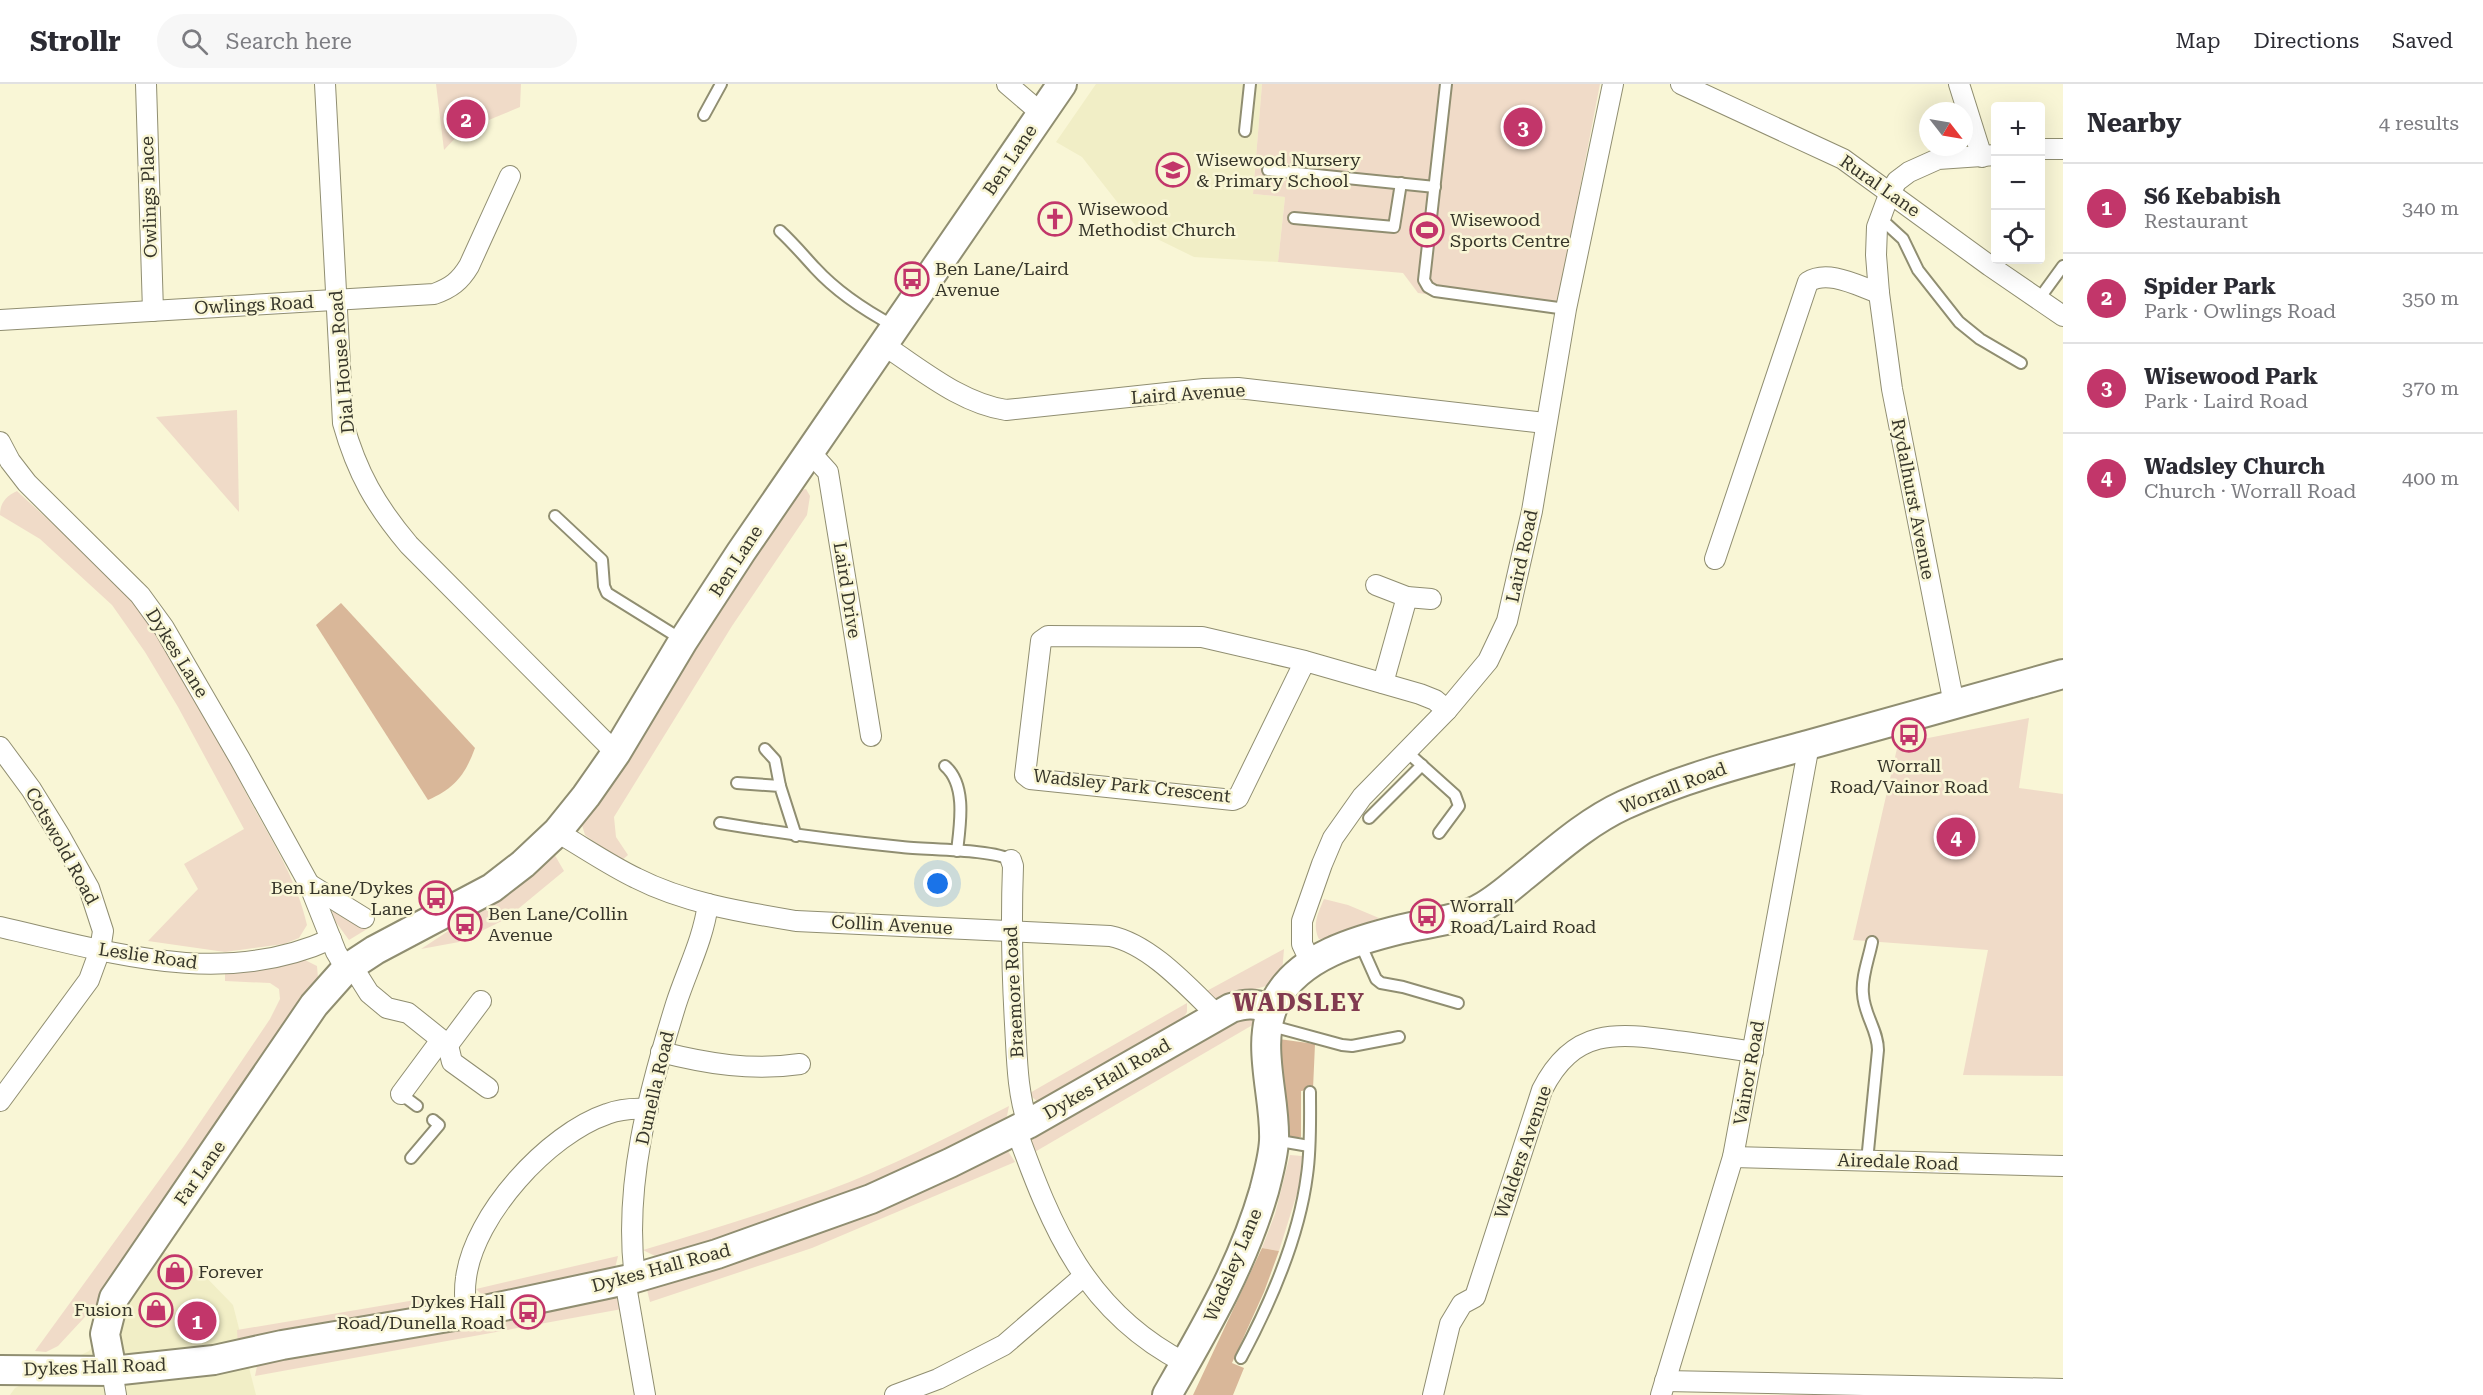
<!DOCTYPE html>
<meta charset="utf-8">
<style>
body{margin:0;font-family:"Roboto Serif",serif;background:#f7f7f7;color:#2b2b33}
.controls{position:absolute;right:18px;top:18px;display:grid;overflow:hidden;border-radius:6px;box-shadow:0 6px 24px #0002}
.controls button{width:54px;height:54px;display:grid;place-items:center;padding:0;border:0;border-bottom:2px solid #e1e1e2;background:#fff;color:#2b2b33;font:30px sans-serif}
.compass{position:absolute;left:1919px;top:18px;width:54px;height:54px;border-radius:50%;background:#fff;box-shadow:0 6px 24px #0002;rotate:121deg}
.you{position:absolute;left:938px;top:800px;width:21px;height:21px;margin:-15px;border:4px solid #fff;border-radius:50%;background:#1a73e8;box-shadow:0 0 0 9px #1a73e833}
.badge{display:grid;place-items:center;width:39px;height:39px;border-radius:50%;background:#c2366a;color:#fff;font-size:20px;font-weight:700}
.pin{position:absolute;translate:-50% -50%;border:3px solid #fff;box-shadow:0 2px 6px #0006}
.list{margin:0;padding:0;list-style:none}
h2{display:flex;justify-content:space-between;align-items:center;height:78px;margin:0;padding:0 24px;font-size:26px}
h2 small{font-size:20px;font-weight:400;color:#7c7c81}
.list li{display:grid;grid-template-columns:39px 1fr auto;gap:18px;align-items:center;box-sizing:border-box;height:90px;padding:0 24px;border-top:2px solid #e1e1e2}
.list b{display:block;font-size:22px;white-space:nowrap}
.list p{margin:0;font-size:20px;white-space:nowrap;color:#7c7c81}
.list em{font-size:20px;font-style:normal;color:#7c7c81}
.icon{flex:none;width:33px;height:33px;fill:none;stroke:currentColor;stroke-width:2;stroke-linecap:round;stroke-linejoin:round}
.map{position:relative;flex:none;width:2063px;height:1311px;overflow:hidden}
header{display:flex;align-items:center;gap:36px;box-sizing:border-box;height:84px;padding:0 30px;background:#fff;border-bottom:2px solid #e1e1e2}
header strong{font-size:28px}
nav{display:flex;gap:33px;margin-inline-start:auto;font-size:21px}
.search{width:420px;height:54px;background:#f7f7f7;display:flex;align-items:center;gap:15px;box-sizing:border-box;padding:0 21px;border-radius:33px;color:#7c7c81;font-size:22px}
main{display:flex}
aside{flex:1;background:#fff}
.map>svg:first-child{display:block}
</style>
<header>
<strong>Strollr</strong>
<div class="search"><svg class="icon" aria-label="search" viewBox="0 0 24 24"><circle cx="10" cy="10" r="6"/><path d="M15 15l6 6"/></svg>Search here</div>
<nav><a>Map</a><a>Directions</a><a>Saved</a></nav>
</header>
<main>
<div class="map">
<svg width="2063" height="1311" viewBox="0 0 2063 1311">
<rect width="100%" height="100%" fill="#f9f6d6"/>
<g fill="#f1eec6">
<polygon points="1096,0 1262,0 1253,110 1285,113 1278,178 1194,173 1139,146 1082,73 1056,58"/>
<polygon points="160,1166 199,1186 233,1221 256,1311 10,1311 15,1304 89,1267 124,1224"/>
</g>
<g fill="#f0dbc8">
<polygon points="436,0 521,0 520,23 462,47 444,66"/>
<polygon points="1262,0 1600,0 1556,228 1418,209 1403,189 1278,178 1285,113 1253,110"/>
<polygon points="237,326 239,428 156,333"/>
<polygon points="806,405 810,412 807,431 732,542 614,733 616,753 628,771 621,777 585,751 582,741 705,546 801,406"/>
<path d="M17,407C62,449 111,489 150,538C188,587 219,657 248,713C270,754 297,795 307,841L299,854L284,860L225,868L148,857L198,805L184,780L244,745L178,623L145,568L112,521L40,455L0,431C0,419 6,412 17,407Z"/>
<polygon points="2029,634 2019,704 2063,710 2063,992 1963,991 1988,866 1853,856 1898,660"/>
<polygon points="553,768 564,787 506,835 459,858 421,865 506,809"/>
<path d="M1324,815L1348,821L1379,834L1329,854L1319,855C1312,841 1318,829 1324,815Z"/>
<polygon points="338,826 367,845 349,856 335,837 332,828"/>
<polygon points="1284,865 1282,889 1269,901 1223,915 1211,915 1203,909"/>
<polygon points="305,876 317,882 318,894 284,940 191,1086 96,1221 58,1262 46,1268 35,1267 184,1062 270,935 280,915 279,905 270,899 225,897 225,886"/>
<path d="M1187,919C1187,920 1187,927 1187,928C1180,946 1070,1004 1047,1017H1037L1028,1010Z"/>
<polygon points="1247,931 1256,939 1033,1069 1032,1057 1036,1048"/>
<path d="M1009,1022L1007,1032L997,1045L861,1107L670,1171L655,1172L643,1166C704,1148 766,1129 826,1107C889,1084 950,1052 1009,1022Z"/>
<polygon points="1006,1064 1015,1078 812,1164 650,1218 647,1206 652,1200"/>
<polygon points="1290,1071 1302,1072 1299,1103 1279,1167 1262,1164 1275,1130"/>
<polygon points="618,1172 615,1184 608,1191 483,1212 476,1205"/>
<polygon points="614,1212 620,1218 622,1225 255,1292 257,1282 262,1274"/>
<polygon points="433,1213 447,1224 238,1261 237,1246"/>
</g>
<g fill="#d9b799">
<path d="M341,519L475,664C465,691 455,704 428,716L316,541Z"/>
<polygon points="1279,955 1315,960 1313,1005 1301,1007 1301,1053 1289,1053 1277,966"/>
<polygon points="1262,1164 1279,1167 1264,1208 1232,1279 1244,1284 1233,1311 1193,1311"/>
</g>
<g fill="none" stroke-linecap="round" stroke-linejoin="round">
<defs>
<g id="lane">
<polyline points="1446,0 1424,196 1428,203 1435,207 1566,225"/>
<polyline points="704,31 721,0"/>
<polyline points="1245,47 1250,0"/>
<polyline points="1268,86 1435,103"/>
<polyline points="1294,134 1394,143 1401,99"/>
<polyline points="1880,134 1903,155 1918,186 1959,238 1980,255 2021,279"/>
<path d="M780,147C793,159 803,171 815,184C837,208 866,227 894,242"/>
<polyline points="2039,215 2063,182"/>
<polyline points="555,432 602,476 604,502 607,509 681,555"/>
<polyline points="765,665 775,676 780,702"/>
<polyline points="1406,667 1455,711 1459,722 1439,749"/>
<path d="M945,682C967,701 960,741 957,767"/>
<polyline points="737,699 780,702 796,752"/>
<polyline points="1369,734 1422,681"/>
<path d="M720,739C780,749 841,757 902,763C926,766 993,765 1011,776"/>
<polyline points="1360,859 1376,895 1381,899 1403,903 1458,919"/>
<polyline points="1268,941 1342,961 1352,962 1399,953"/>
<polyline points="401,1010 417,1022"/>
<polyline points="1274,1056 1309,1062"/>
<polyline points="411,1074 439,1041 433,1036"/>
<path d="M1867,1077L1878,966C1878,946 1864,931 1863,910C1861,894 1869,874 1872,858"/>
<path d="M1241,1274C1271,1218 1299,1154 1307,1091C1311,1064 1310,1035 1310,1008"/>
</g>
<g id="street">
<polyline points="146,0 153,227"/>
<path d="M325,0L343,339C357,389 376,422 409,461L616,669"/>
<polyline points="1007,0 1041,29"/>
<polyline points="1681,0 1843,75 1990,182 2063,232"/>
<polyline points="1959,0 1982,73"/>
<polyline points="2040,65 2063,65"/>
<path d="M0,236L434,210C451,204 460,197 469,182L510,92"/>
<path d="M882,260C921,285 960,319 1006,326L1204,305L1238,304L1545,339"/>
<polyline points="0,358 10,377 27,399 140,511 164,544 240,675 309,800 336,868 346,885"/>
<polyline points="809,367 828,388 871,652"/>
<path d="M1715,475L1808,198C1828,185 1858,202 1879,209"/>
<polyline points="1376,501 1407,513 1431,515"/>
<polyline points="1305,577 1202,553 1048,552 1041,557 1025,691 1030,695 1233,716 1238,714 1305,577 1420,610 1435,616 1447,626"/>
<polyline points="1383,599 1407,513"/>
<polyline points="1954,620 1892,305 1879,209 1876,171 1877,143 1890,108 1897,97 1909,88 1938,75 1996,71"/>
<polyline points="0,663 31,705 60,752 89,804 103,847 100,866 89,896 0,1017"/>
<path d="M557,748C583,763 609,781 636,794C685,819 742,828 796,837L1110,852C1150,860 1188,903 1217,931"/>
<path d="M1011,776L1013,782C1011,835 1012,887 1015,940C1017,974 1017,1008 1028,1040"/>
<polyline points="309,800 364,834"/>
<path d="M0,843C110,868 222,905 331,855"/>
<polyline points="1311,879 1302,860 1302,837 1322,780 1333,754 1362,713 1447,626 1488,577 1507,537 1532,427 1566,225 1613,0"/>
<polyline points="352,882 369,909 387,924 408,929 448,961 452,978 488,1004"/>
<polyline points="448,961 481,917"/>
<path d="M661,968C708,980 752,987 800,980"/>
<polyline points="401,1010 441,956"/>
<path d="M1016,1045C1052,1145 1086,1228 1185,1279"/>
<polyline points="1733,1073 2063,1082"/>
<path d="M635,1194C623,1102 649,1007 676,920C687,886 703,856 708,820"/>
<polyline points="625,1196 645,1311"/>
<path d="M466,1230C465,1218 464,1206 466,1194C474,1131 548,1050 607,1030C620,1025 633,1024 648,1025"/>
<polyline points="112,1287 116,1311"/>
<polyline points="1665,1297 2063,1305"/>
<polyline points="895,1311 938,1295 1004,1261 1084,1192"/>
<path d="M1433,1311L1450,1240L1462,1220L1475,1213L1542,1006C1573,944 1616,948 1676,957C1701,960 1727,964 1753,968"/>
<polyline points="1661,1311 1733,1073 1809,661"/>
</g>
<g id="secondary">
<path d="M0,1286L112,1287L214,1276L282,1261L466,1230L635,1194L717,1170L871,1115L950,1079L1028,1040L1231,924C1247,919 1256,919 1271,926"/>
<polyline points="112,1287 105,1250 114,1214 314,921 346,885 375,866 492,804 523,780 557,748 586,712 616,669 683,557 741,468 1062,0"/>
<path d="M1167,1311C1205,1245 1243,1180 1264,1107C1268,1091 1273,1074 1274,1057C1276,1011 1254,959 1276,916C1299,872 1357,856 1402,845C1427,839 1453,837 1477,826C1494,818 1509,804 1524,792C1555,767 1587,738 1624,721C1683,694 1745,678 1808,661C1893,638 1978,614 2063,590"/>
</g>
</defs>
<use href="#lane" stroke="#908e71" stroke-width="14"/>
<use href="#street" stroke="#908e71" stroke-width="22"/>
<use href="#secondary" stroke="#908e71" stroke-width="32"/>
<use href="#lane" stroke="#fff" stroke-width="10"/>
<use href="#street" stroke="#fff" stroke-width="20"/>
<use href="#secondary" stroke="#fff" stroke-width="28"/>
</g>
<defs>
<symbol id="school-ring" viewBox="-11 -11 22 22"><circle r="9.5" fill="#f9f6d6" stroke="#c2366a" stroke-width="1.5"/><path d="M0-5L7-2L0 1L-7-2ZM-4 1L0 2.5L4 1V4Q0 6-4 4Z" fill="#c2366a"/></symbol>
<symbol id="church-ring" viewBox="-11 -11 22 22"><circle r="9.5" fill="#f9f6d6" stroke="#c2366a" stroke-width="1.5"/><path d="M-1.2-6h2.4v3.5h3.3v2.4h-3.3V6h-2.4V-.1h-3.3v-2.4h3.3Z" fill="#c2366a"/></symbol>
<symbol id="stadium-ring" viewBox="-11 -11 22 22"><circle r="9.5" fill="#f9f6d6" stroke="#c2366a" stroke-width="1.5"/><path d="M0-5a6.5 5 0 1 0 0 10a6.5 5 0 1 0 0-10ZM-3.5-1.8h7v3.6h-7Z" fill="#c2366a"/></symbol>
<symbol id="bus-ring" viewBox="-11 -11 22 22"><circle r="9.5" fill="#f9f6d6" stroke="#c2366a" stroke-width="1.5"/><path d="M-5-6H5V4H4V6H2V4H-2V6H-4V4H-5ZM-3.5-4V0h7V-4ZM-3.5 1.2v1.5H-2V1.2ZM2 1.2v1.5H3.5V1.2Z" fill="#c2366a"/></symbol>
<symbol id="shop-ring" viewBox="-11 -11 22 22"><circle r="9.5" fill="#f9f6d6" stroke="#c2366a" stroke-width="1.5"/><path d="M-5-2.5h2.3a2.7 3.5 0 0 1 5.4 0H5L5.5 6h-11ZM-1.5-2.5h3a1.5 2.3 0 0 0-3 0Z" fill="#c2366a"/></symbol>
</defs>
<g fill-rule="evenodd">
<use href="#school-ring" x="1154" y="67" width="38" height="38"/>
<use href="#church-ring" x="1036" y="116" width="38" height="38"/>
<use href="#stadium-ring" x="1408" y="127" width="38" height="38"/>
<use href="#bus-ring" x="893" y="176" width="38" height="38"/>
<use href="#bus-ring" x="1890" y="632" width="38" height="38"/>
<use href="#bus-ring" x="417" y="795" width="38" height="38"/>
<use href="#bus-ring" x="1408" y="813" width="38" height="38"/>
<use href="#bus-ring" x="446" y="821" width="38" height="38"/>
<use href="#shop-ring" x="156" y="1169" width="38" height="38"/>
<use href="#shop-ring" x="137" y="1207" width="38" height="38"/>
<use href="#bus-ring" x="509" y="1209" width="38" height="38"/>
</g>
<g text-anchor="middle" stroke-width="5" stroke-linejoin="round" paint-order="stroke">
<g font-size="18" fill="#37362a" stroke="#f9f6d6">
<text transform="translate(1010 76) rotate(-56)" y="6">Ben Lane</text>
<text transform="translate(1880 102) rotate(35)" y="6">Rural Lane</text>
<text transform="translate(149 113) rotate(-92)" y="6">Owlings Place</text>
<text transform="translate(254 221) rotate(-3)" y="6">Owlings Road</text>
<text transform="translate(342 278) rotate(-95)" y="6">Dial House Road</text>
<text transform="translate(1188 310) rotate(-4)" y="6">Laird Avenue</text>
<text transform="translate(1913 415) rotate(79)" y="6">Rydalhurst Avenue</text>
<text transform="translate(1522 472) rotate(-78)" y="6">Laird Road</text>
<text transform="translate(736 477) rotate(-57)" y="6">Ben Lane</text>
<text transform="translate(847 506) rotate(81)" y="6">Laird Drive</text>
<text transform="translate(177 569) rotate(58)" y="6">Dykes Lane</text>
<text transform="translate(1132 702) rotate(6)" y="6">Wadsley Park Crescent</text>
<text transform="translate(1673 704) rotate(-21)" y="6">Worrall Road</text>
<text transform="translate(62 762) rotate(61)" y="6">Cotswold Road</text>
<text transform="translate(892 841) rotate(3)" y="6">Collin Avenue</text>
<text transform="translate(148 872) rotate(8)" y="6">Leslie Road</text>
<text transform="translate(1014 908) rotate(-93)" y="6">Braemore Road</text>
<text transform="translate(1749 989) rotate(-80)" y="6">Vainor Road</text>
<text transform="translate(1107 995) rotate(-30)" y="6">Dykes Hall Road</text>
<text transform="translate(655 1004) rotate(-77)" y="6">Dunella Road</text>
<text transform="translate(1523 1068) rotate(-71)" y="6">Walders Avenue</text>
<text transform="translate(1898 1078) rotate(2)" y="6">Airedale Road</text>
<text transform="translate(200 1089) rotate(-55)" y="6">Far Lane</text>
<text transform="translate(1233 1181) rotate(-67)" y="6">Wadsley Lane</text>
<text transform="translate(661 1184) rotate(-15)" y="6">Dykes Hall Road</text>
<text transform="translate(95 1283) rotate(-2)" y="6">Dykes Hall Road</text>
</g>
<g font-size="18" fill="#37362a" stroke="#f9f6d6" text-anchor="start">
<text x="1196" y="82">Wisewood Nursery<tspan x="1196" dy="21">&amp; Primary School</tspan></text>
<text x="1078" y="131">Wisewood<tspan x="1078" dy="21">Methodist Church</tspan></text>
<text x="1450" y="142">Wisewood<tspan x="1450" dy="21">Sports Centre</tspan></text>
<text x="935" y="191">Ben Lane/Laird<tspan x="935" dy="21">Avenue</tspan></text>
<text x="1909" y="688" text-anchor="middle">Worrall<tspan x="1909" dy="21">Road/Vainor Road</tspan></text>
<text x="413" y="810" text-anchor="end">Ben Lane/Dykes<tspan x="413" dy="21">Lane</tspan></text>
<text x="1450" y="828">Worrall<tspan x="1450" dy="21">Road/Laird Road</tspan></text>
<text x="488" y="836">Ben Lane/Collin<tspan x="488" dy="21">Avenue</tspan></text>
<text x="198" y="1194">Forever</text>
<text x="505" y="1224" text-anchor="end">Dykes Hall<tspan x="505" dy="21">Road/Dunella Road</tspan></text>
<text x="133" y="1232" text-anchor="end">Fusion</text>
</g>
<g font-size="24" font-weight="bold" letter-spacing="1.5" fill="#813b50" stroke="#f9f6d6">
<text x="1299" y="927">WADSLEY</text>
</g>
</g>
</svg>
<div class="controls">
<button>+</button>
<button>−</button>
<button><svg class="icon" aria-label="locate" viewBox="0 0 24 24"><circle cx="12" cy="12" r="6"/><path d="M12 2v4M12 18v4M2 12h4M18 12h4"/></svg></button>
</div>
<svg class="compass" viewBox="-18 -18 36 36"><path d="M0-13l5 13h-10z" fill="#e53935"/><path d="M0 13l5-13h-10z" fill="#7c7c81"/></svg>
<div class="you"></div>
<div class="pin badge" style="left:197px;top:1237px">1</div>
<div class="pin badge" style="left:466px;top:35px">2</div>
<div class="pin badge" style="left:1523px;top:43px">3</div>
<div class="pin badge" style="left:1956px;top:753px">4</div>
</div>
<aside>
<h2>Nearby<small>4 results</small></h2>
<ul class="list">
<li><span class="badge">1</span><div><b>S6 Kebabish</b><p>Restaurant</p></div><em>340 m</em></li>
<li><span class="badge">2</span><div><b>Spider Park</b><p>Park · Owlings Road</p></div><em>350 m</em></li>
<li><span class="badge">3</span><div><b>Wisewood Park</b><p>Park · Laird Road</p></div><em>370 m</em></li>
<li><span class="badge">4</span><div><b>Wadsley Church</b><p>Church · Worrall Road</p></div><em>400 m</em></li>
</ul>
</aside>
</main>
